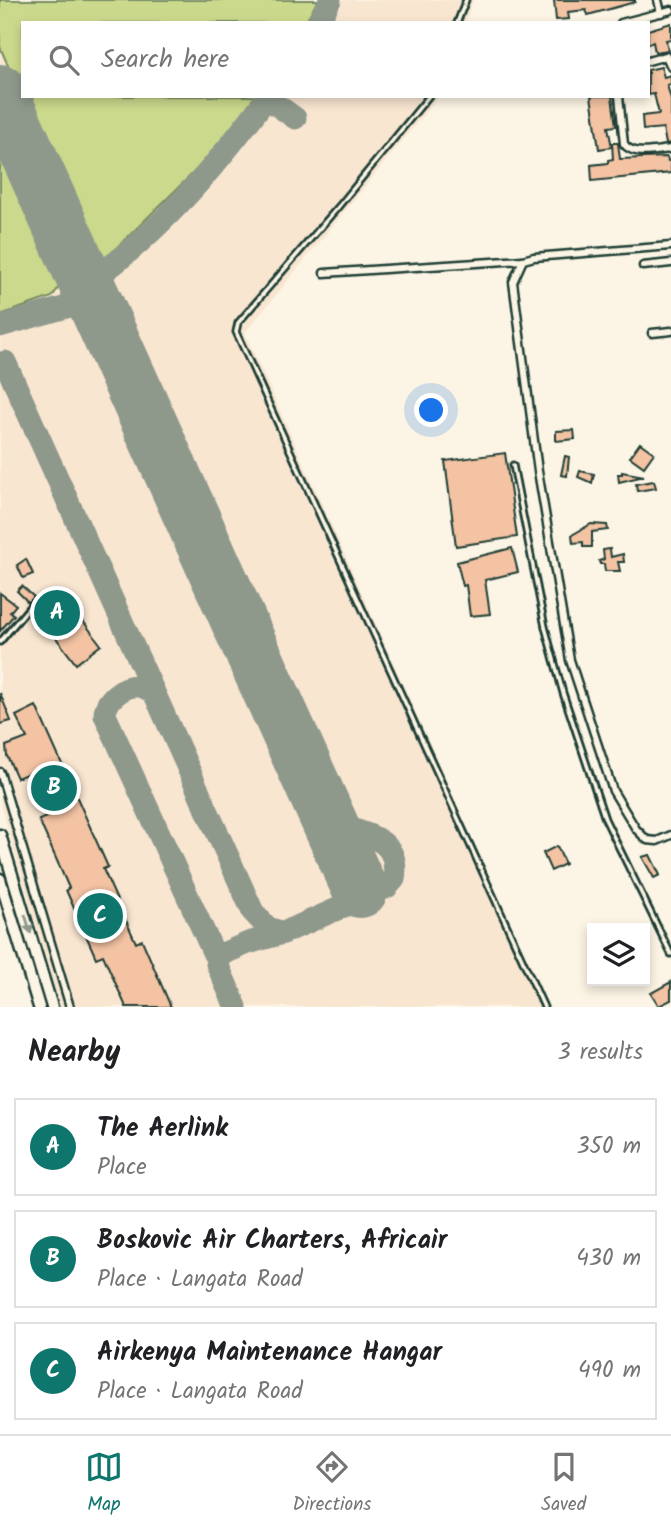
<!DOCTYPE html>
<meta charset="utf-8">
<style>
body{margin:0;font-family:Kalam,sans-serif;background:#f6f6f6;color:#202124}
.controls{position:absolute;right:21px;bottom:21px;display:grid;overflow:hidden;border-radius:0px;box-shadow:0 4px 10px #0003}
.controls button{width:63px;height:63px;display:grid;place-items:center;padding:0;border:0;border-bottom:2px solid #e0e0e0;background:#fff;color:#202124;font:35px sans-serif}
.you{position:absolute;left:432px;top:411px;width:24px;height:24px;margin:-18px;border:5px solid #fff;border-radius:50%;background:#1a73e8;box-shadow:0 0 0 10px #1a73e833}
.badge{display:grid;place-items:center;width:46px;height:46px;border-radius:50%;background:#0f766e;color:#fff;font-size:23px;font-weight:700}
.pin{position:absolute;translate:-50% -50%;border:4px solid #fff;box-shadow:0 2px 7px #0006}
.list{margin:0;padding:0;list-style:none}
h2{display:flex;justify-content:space-between;align-items:center;height:91px;margin:0;padding:0 28px;font-size:30px}
h2 small{font-size:23px;font-weight:400;color:#757577}
.list li{display:grid;grid-template-columns:46px 1fr auto;gap:21px;align-items:center;box-sizing:border-box;height:98px;margin:0 14px 14px;padding:0 14px;border:2px solid #e0e0e0;border-radius:0px}
.list b{display:block;font-size:26px;white-space:nowrap}
.list p{margin:0;font-size:23px;white-space:nowrap;color:#757577}
.list em{font-size:23px;font-style:normal;color:#757577}
.icon{flex:none;width:38px;height:38px;fill:none;stroke:currentColor;stroke-width:2;stroke-linecap:round;stroke-linejoin:round}
.map{position:relative;flex:none;width:671px;height:1007px;overflow:hidden}
.search{position:absolute;background:#fff;box-shadow:0 4px 10px #0003;left:21px;right:21px;top:21px;height:77px;display:flex;align-items:center;gap:18px;box-sizing:border-box;padding:0 24px;border-radius:0px;color:#757577;font-size:26px}
.sheet{height:427px;background:#fff}
nav{display:flex;justify-content:space-around;align-items:center;box-sizing:border-box;height:98px;border-top:2px solid #e0e0e0;background:#fff;font-size:19px;color:#757577}
nav a{display:grid;justify-items:center;gap:4px}
nav .on{color:#0f766e}
.map>svg:first-child{display:block}
</style>
<div class="map">
<svg width="671" height="1007" viewBox="0 0 671 1007">
<rect width="100%" height="100%" fill="#fcf5e5"/>
<filter id="ink" filterUnits="userSpaceOnUse"><feTurbulence type="fractalNoise" baseFrequency=".0143" numOctaves="2"/><feDisplacementMap in="SourceGraphic" scale="14" xChannelSelector="R" yChannelSelector="G"/><feConvolveMatrix kernelMatrix="1 2 1 2 8 2 1 2 1" color-interpolation-filters="sRGB"/></filter>
<g filter="url(#ink)">
<polygon fill="#f9e6d1" points="0,0 473,0 465,23 23,23 23,96 439,96 245,333 548,1007 60,1007 0,802"/>
<g fill="#cbd98c" stroke="#758b60" stroke-width="2">
<polygon points="0,0 318,0 305,23 23,23 23,96 258,96 231,136 96,268 0,47"/>
<polygon points="0,129 66,277 52,297 0,315"/>
</g>
<g fill="none" stroke-linecap="round" stroke-linejoin="round">
<g stroke="#8e998c" stroke-width="23">
<polyline points="318,23 330,0"/>
<polyline points="267,98 295,118"/>
<path d="M87,284C159,234 216,166 268,96"/>
<polyline points="0,326 84,302 95,310 112,339"/>
<polyline points="5,362 253,912 268,928 283,933"/>
<path d="M154,693C149,690 144,686 138,686C123,685 105,700 105,715L214,954L220,955L248,943L283,933L387,887L394,879C400,843 374,836 345,827"/>
<polyline points="220,955 217,958 217,964 236,1007"/>
</g>
<polyline stroke="#8e998c" stroke-width="56" points="0,92 360,890"/>
</g>
<g fill="#f3c3a3" stroke="#1f3d34" stroke-width="2">
<polygon points="554,0 635,0 635,2 588,15 586,10 568,12 569,19 556,20"/>
<polygon points="671,23 671,39 666,40 668,50 655,52 653,42 648,44 648,30"/>
<polygon points="661,67 664,77 671,75 671,84 667,85 671,99 671,143 666,144 663,128 643,130 642,116 659,114 654,94 648,95 648,70"/>
<polygon points="591,96 612,96 616,126 608,127 612,147 599,149"/>
<polygon points="612,143 618,143 620,159 667,157 668,161 671,160 671,173 592,181 591,165 608,163 608,160 613,159"/>
<polygon points="574,430 575,439 556,441 556,431"/>
<polygon points="640,443 654,453 644,467 630,457"/>
<polygon points="505,453 517,537 456,546 445,461"/>
<polygon points="565,456 569,457 567,476 561,475"/>
<polygon points="580,471 594,474 592,483 578,477"/>
<polygon points="622,472 644,476 619,482 618,474 622,474"/>
<polygon points="654,481 656,488 637,491 636,484"/>
<polygon points="591,524 607,525 608,530 592,532 592,547 583,547 583,542 573,543 572,535"/>
<polygon points="512,548 518,572 485,580 490,614 470,616 466,585 463,586 457,562"/>
<polygon points="610,549 611,557 623,554 624,562 618,562 620,571 605,571 604,564 600,564 599,561 604,559 603,550"/>
<polygon points="26,559 33,574 23,578 17,565"/>
<polygon points="22,586 34,597 30,601 28,602 17,591"/>
<polygon points="0,593 16,605 10,612 14,615 0,631"/>
<polygon points="62,593 101,645 76,664 44,622 47,620 39,612"/>
<polygon points="0,693 11,721 0,724"/>
<polygon points="36,706 108,867 103,869 136,943 142,940 171,1007 126,1007 103,955 96,958 66,890 69,888 39,820 49,816 34,781 29,773 17,778 7,756 6,746 27,738 16,716"/>
<polygon points="557,846 565,864 551,871 543,853"/>
<polygon points="650,855 660,875 654,878 642,857"/>
<polygon points="671,982 671,1000 659,1006 651,993"/>
</g>
<g fill="none" stroke-linecap="round" stroke-linejoin="round">
<defs>
<g id="service">
<polyline points="457,23 466,0"/>
<polyline points="429,96 339,206 238,323 236,332 544,1007"/>
<polyline points="513,465 545,627 563,693 605,819 671,954"/>
<polyline points="0,642 31,605"/>
</g>
<g id="minor">
<polyline points="658,0 661,13"/>
<polyline points="621,23 671,10"/>
<polyline points="648,61 666,56 671,67"/>
<path d="M619,96L624,144C634,157 656,150 671,149"/>
<polyline points="671,246 534,257 523,260 513,282 538,471 570,660 613,791 636,829 647,840 657,841 671,835"/>
<polyline points="643,266 671,263"/>
<polyline points="324,273 523,260"/>
<polyline points="652,333 671,331"/>
<polyline points="0,772 70,1007"/>
</g>
<g id="secondary">
<polyline points="0,835 52,1007"/>
<polyline points="0,879 39,1007"/>
</g>
</defs>
<use href="#service" stroke="#1f3d34" stroke-width="9"/>
<use href="#minor" stroke="#1f3d34" stroke-width="11"/>
<use href="#secondary" stroke="#1f3d34" stroke-width="15"/>
<use href="#service" stroke="#fcf5e5" stroke-width="3.5"/>
<use href="#minor" stroke="#fcf5e5" stroke-width="6"/>
<use href="#secondary" stroke="#fcf5e5" stroke-width="10"/>
</g>
<defs><path id="oneway-solid" d="M-6-.8H1V-3.2L6.5 0L1 3.2V.8H-6Z" transform="scale(1.75)"/></defs>
<use fill="#8e998c" href="#oneway-solid" transform="translate(28 924) rotate(72)"/>
</g>
</svg>
<div class="controls">
<button><svg class="icon" aria-label="layers" viewBox="0 0 24 24"><path d="M12 4l9 5-9 5-9-5zM3 14l9 5 9-5"/></svg></button>
</div>
<div class="you"></div>
<div class="pin badge" style="left:57px;top:613px">A</div>
<div class="pin badge" style="left:54px;top:788px">B</div>
<div class="pin badge" style="left:100px;top:916px">C</div>
<div class="search"><svg class="icon" aria-label="search" viewBox="0 0 24 24"><circle cx="10" cy="10" r="6"/><path d="M15 15l6 6"/></svg>Search here</div>
</div>
<section class="sheet">
<h2>Nearby<small>3 results</small></h2>
<ul class="list">
<li><span class="badge">A</span><div><b>The Aerlink</b><p>Place</p></div><em>350 m</em></li>
<li><span class="badge">B</span><div><b>Boskovic Air Charters, Africair</b><p>Place · Langata Road</p></div><em>430 m</em></li>
<li><span class="badge">C</span><div><b>Airkenya Maintenance Hangar</b><p>Place · Langata Road</p></div><em>490 m</em></li>
</ul>
</section>
<nav>
<a class="on"><svg class="icon" aria-label="map" viewBox="0 0 24 24"><path d="M3 6l6-2 6 2 6-2v14l-6 2-6-2-6 2zM9 4v14M15 6v14"/></svg>Map</a>
<a><svg class="icon" aria-label="directions" viewBox="0 0 24 24"><path d="M12 3l9 9-9 9-9-9zM9 14v-3h6M13 9l2 2-2 2"/></svg>Directions</a>
<a><svg class="icon" aria-label="saved" viewBox="0 0 24 24"><path d="M7 4h10v16l-5-4-5 4z"/></svg>Saved</a>
</nav>
